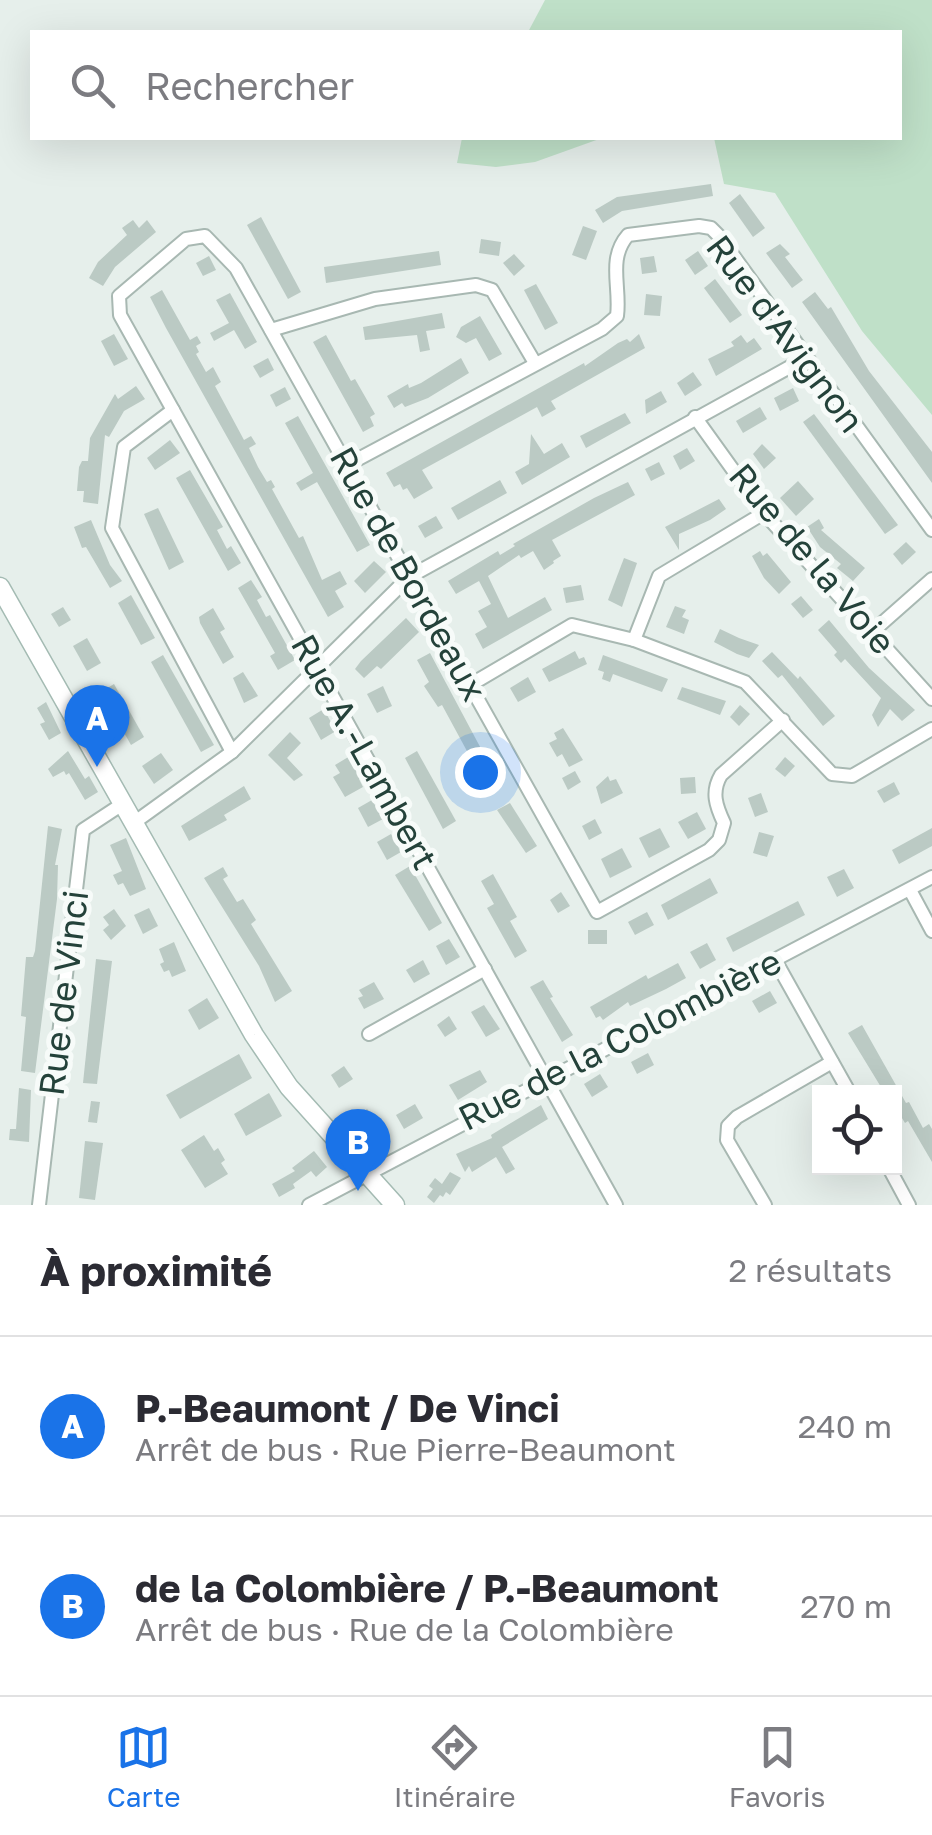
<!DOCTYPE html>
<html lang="fr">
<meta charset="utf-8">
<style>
body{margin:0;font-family:"Golos Text",sans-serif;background:#f2f2f3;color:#2b2b33}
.controls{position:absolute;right:30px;bottom:30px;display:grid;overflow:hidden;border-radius:0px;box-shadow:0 10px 40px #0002}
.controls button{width:90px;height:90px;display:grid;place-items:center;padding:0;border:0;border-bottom:2px solid #e1e1e2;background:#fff;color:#2b2b33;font:50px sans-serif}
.you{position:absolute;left:480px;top:772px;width:35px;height:35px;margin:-25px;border:8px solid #fff;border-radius:50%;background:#1a73e8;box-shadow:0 0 0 15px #1a73e833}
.badge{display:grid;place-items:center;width:65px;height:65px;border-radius:50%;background:#1a73e8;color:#fff;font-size:32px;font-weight:700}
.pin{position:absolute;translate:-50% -82px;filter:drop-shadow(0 2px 5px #0008)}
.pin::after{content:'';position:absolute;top:52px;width:35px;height:30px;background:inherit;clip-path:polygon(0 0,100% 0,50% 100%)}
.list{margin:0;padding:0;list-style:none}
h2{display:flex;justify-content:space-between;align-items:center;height:130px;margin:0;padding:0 40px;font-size:42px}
h2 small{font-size:32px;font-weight:400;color:#7c7c81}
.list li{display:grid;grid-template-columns:65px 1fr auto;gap:30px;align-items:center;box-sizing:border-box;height:180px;padding:0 40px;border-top:2px solid #e1e1e2}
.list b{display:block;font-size:38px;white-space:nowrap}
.list p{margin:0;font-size:32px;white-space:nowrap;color:#7c7c81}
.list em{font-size:32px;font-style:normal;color:#7c7c81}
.icon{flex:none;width:55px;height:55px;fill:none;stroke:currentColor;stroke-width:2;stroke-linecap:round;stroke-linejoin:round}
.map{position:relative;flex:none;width:932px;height:1205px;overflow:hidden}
.search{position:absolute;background:#fff;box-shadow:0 10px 40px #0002;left:30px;right:30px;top:30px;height:110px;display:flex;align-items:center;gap:25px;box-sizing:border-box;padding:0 35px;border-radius:0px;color:#7c7c81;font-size:38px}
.sheet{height:490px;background:#fff}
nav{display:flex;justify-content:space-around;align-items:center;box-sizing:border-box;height:140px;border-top:2px solid #e1e1e2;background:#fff;font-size:28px;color:#7c7c81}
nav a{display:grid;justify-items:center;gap:5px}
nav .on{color:#1a73e8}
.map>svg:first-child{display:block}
</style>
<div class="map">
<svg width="932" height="1205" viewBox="0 0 932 1205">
<rect width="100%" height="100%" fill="#e6efeb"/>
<g fill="#bfe0c8">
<polygon points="545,0 932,0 932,415 862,331 775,193 724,184 714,138 900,138 900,32 528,32"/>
<polygon points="462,138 602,138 535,162 496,167 457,163"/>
</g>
<g fill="#bbcac4">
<polygon points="711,184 713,196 622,211 603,223 595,210 617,197"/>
<polygon points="740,194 765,228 753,237 729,203"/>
<polygon points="261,217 301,292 288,299 247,225"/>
<polygon points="133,220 139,228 147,220 156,232 115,267 103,286 89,278 98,262 127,235 122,228"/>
<polygon points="583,226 597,231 586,260 572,255"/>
<polygon points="481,239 501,242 499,256 479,253"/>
<polygon points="780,244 790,254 785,257 803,280 792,288 766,253"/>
<polygon points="439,251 441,265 326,283 324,267"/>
<polygon points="698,251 708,266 695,275 685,260"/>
<polygon points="514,254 525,266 514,276 503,263"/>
<polygon points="209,256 216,270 203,276 196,263"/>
<polygon points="654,256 657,272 642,274 640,258"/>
<polygon points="715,279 742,315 730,323 704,288"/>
<polygon points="536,284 558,323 545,330 524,290"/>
<polygon points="162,290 190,340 197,336 201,343 196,346 199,352 196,354 206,372 213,367 221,382 215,386 244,440 251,436 256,444 249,448 258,467 267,482 271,480 275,487 272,489 299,538 303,536 322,580 340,571 347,584 335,591 344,607 328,617 166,328 150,297"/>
<polygon points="815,292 828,309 831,307 869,371 932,452 932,483 802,302"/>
<polygon points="230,293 257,342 245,349 234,330 214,341 210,333 229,323 216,300"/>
<polygon points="646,294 662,296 660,316 644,315"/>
<polygon points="442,313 445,328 426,331 430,350 420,352 417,335 365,340 363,327"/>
<polygon points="480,316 502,354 489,361 476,338 466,343 456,337 461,327"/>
<polygon points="114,334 128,359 114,366 101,341"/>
<polygon points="639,334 645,348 551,401 556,409 542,417 537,407 422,470 433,488 414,499 407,488 403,490 400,484 394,487 386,473 584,363 585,366 618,343 627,339 630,342"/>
<polygon points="326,335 351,381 355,379 375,414 370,417 374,426 363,432 313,342"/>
<polygon points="741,335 747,343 754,338 762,349 716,376 708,359 734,346 731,342"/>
<polygon points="268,358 274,370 260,378 253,366"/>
<polygon points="461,358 469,373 428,398 405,407 402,403 394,408 387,396 408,384 409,388 421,383"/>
<polygon points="693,372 702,385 685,396 677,383"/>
<polygon points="136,386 145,399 124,411 109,437 105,435 98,504 83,502 84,491 77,491 79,467 82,461 88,461 90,438 115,394 118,399"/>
<polygon points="285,387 291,399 276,407 270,395"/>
<polygon points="793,388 799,401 780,411 774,398"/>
<polygon points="661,391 667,402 646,414 645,400"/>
<polygon points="760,407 767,419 743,433 736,421"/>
<polygon points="625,413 631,423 586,448 580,436"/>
<polygon points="814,414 898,525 885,534 803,422"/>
<polygon points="298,416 370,545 357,552 317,482 301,491 296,483 313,473 285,423"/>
<polygon points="531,434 544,454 562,443 570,457 522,485 515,472 529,464"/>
<polygon points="170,440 180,453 155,470 147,458"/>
<polygon points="762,444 776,458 764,469 753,454"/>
<polygon points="687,448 695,461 680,470 673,456"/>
<polygon points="659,462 665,474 651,481 645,469"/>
<polygon points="190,470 223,527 217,530 227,549 231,546 241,563 228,571 176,478"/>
<polygon points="500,480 507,493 458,520 451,508"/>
<polygon points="798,481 814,499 796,516 780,498"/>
<polygon points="628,482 635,495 552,540 561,556 553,561 554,563 544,570 533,551 521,558 519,555 488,576 508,618 545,597 552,610 483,649 475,634 487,627 478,611 491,604 479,581 456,594 448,581 498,551 500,555 515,546 513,544 594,498"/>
<polygon points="719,499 726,509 710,520 679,534 679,550 665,527"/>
<polygon points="158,508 184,562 169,570 144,514"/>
<polygon points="436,516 443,528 425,538 418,526"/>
<polygon points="819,519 824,528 821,530 865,568 853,581 837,568 841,564 820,547 807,527"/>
<polygon points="91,520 110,565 122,581 110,588 86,547 82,548 74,527"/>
<polygon points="906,542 916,552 902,565 893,554"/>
<polygon points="760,551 763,556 767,553 791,582 779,594 764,578 752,556"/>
<polygon points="624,558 637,563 622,607 608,600"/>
<polygon points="374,561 386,572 365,593 354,581"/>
<polygon points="251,580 262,597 257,600 266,617 270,615 295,660 278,670 270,656 275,653 238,588"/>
<polygon points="581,585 584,600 566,603 563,588"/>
<polygon points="131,595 155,638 141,645 118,603"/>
<polygon points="801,596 813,610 803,618 791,604"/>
<polygon points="675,606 686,610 682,617 689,620 684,634 666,627"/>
<polygon points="63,607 71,620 59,627 51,614"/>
<polygon points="213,608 225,629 220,632 234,657 223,664 200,623 199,617"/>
<polygon points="406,618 419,632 381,669 377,666 364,678 355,669 361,661"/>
<polygon points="829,620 869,668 915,710 902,721 890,709 878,727 872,715 881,698 845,659 841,663 834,655 837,652 818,630"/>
<polygon points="720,629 739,638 759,645 749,658 737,654 714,642"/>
<polygon points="87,638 101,663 87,671 73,646"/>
<polygon points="575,651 579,659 584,657 587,664 549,682 542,669"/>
<polygon points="772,652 798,679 800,676 835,716 823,726 782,675 778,678 762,661"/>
<polygon points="430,653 486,758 474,764 442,705 438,707 424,686 429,682 417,660"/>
<polygon points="163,655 214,745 201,752 151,662"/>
<polygon points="603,655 668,679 662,692 613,674 610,682 602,679 604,672 598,670"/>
<polygon points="243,672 258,696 244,703 233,678"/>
<polygon points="528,677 536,692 518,702 510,688"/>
<polygon points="114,684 144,737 131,745 101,692"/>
<polygon points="383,686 392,706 377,713 367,694"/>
<polygon points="682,687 726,701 720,715 677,699"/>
<polygon points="46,702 61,733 49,740 40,724 45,722 37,708"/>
<polygon points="740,705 750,714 739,726 730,717"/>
<polygon points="327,707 330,713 327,715 336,731 321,740 309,718"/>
<polygon points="563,728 583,760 569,767 562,754 557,757 549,743 557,739 554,733"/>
<polygon points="290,732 301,743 287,758 303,775 294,781 268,755"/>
<polygon points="68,751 85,779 89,776 98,792 85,800 69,773 66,775 64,771 53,777 48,769"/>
<polygon points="417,751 456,821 443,829 405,758"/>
<polygon points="161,753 173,770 154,784 142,766"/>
<polygon points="350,756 362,777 359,779 363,787 345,797 333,777 340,773 335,765"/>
<polygon points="785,757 795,766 785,777 775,769"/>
<polygon points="575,771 581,782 568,790 562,778"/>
<polygon points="608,776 610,781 616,779 623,793 601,804 596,787"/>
<polygon points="695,777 696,793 681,794 680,778"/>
<polygon points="894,782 900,794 884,803 877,791"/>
<polygon points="244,786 251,799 224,815 227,820 189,841 181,826"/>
<polygon points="761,793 768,812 755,817 748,798"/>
<polygon points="372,800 383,819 368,827 358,808"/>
<polygon points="510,803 537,846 526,853 497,810"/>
<polygon points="697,812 706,829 688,839 678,822"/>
<polygon points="595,819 602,833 589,840 582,826"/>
<polygon points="48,826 62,829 55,865 58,865 57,899 35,1073 21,1071 26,1017 21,1016 26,957 33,957 35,951"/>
<polygon points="660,828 670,847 649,858 639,838"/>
<polygon points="932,828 932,846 899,864 892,850"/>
<polygon points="759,832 774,836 767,857 753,853"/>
<polygon points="391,834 401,852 387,860 377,842"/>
<polygon points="126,838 146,889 130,896 123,883 118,885 113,875 122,871 110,845"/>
<polygon points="622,848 632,867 610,878 601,859"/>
<polygon points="410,866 442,923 429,931 395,875"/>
<polygon points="223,867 228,876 223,879 237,902 243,899 256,920 251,924 292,991 275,1002 259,966 204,878"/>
<polygon points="844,869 854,888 837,897 827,877"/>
<polygon points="493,874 517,917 510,921 527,951 515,958 487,908 494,904 481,881"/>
<polygon points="710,878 718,893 668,920 661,905"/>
<polygon points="561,892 570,906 558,913 550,900"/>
<polygon points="798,901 805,915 733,952 726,938"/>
<polygon points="149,908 158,926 143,934 134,915"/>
<polygon points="114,909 126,926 111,940 103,930 109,925 103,917"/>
<polygon points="647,912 654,925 635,935 628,922"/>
<rect x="588" y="930" width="19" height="14"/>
<polygon points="449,939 460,957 446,965 436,946"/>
<polygon points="174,942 186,971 172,977 169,970 164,972 160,964 164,962 159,949"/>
<polygon points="707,943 716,960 700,969 690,952"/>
<polygon points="96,959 112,961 97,1084 83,1083"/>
<polygon points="423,960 430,974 414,983 406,970"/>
<polygon points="678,963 686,978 666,989 630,1006 628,1002 603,1020 600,1016 596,1018 590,1007 646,975 648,979"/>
<polygon points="543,980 553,997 550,998 573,1035 562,1042 530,987"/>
<polygon points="374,982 384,999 364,1009 358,998 363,996 359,990"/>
<polygon points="770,991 777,1003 759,1013 752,1001"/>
<polygon points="207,998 219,1018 199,1030 188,1010"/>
<polygon points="484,1005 500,1029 486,1037 471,1012"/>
<polygon points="449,1016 457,1029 445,1037 437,1025"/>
<polygon points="862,1025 906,1103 909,1102 923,1128 929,1124 932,1129 932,1162 908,1121 905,1123 894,1105 894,1092 884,1092 848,1033"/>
<polygon points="648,1053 654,1065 637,1074 631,1062"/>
<polygon points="239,1054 252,1078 180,1119 166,1095"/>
<polygon points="344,1066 353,1079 339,1088 331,1075"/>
<polygon points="480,1070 487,1082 458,1100 449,1085"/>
<polygon points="600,1074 608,1087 592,1097 584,1084"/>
<polygon points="19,1088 31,1090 29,1142 9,1140 10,1129 16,1129"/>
<polygon points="269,1093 282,1116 246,1136 234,1114"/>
<polygon points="91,1101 100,1102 97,1123 88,1122"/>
<polygon points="415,1104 423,1118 404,1129 396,1115"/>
<polygon points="541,1105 548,1119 502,1147 515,1169 506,1174 496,1157 472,1172 469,1166 465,1172 456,1154 492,1138 491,1135"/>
<polygon points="367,1109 375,1118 359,1131 351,1122"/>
<polygon points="204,1135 214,1151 218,1148 225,1160 221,1163 228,1174 205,1188 181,1150"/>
<polygon points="85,1141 103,1143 95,1200 79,1198"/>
<polygon points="314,1151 327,1167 316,1177 311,1171 293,1184 295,1188 279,1197 272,1184 295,1171 292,1168"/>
<polygon points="450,1172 461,1178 450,1195 446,1192 443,1197 440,1195 434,1203 427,1197 433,1189 429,1186 435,1178 442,1184"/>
</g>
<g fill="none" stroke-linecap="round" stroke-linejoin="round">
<defs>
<g id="street">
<polyline points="271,330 375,299 476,285 492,290 535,363"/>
<polyline points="173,410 124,447 112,528 232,752"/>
<polyline points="695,417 764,513 932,699"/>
<path d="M347,465L602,329L617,316C621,287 607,259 628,235L699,226L711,228L719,236L932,530"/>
<polyline points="872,632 932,579"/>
<polyline points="634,640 659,576 764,513"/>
<polyline points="470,685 572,625 634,640 745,682 832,774 852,776 932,729"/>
<polyline points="135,822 232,752 409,577 806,358"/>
<polyline points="910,890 932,931"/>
<polyline points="775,960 849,1092"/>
<polyline points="369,1034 485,969"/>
<polyline points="889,1168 909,1205"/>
<polyline points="39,1205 83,830 124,803"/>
<polyline points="309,1205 932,877"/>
<path d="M616,1205L120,315L119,296L186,239L205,236L236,268L597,912L709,850L719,840L724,823C716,806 711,792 721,775L783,720"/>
<polyline points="765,1205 727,1140 728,1126 737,1117 832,1062"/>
</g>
<polyline id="secondary" points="0,587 254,1035 289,1087 395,1205"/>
</defs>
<use href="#street" stroke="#a8b8b2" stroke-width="16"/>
<use href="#secondary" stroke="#a4bbb3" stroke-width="21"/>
<use href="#street" stroke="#fff" stroke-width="12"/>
<use href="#secondary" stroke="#fff" stroke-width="18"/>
</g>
<g text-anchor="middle" stroke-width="10" stroke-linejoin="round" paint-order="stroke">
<g font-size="35" fill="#24423a" stroke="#f7fbf9">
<text transform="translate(785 334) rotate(53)" y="12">Rue d'Avignon</text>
<text transform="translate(812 559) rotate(50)" y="12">Rue de la Voie</text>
<text transform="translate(408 574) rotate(61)" y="12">Rue de Bordeaux</text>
<text transform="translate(364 752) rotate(61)" y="12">Rue A.-Lambert</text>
<text transform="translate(64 993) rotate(-83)" y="12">Rue de Vinci</text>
<text transform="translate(620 1040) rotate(-27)" y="12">Rue de la Colombière</text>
</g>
</g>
</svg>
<div class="controls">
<button><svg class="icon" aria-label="locate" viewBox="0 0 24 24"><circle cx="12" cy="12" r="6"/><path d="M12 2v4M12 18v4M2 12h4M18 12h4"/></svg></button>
</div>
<div class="you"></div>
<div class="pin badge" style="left:97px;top:767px">A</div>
<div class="pin badge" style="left:358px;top:1191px">B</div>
<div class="search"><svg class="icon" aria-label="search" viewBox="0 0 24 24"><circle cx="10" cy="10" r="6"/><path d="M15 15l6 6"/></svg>Rechercher</div>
</div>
<section class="sheet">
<h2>À proximité<small>2 résultats</small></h2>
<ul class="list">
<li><span class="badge">A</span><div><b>P.-Beaumont / De Vinci</b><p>Arrêt de bus · Rue Pierre-Beaumont</p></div><em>240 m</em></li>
<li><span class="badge">B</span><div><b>de la Colombière / P.-Beaumont</b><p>Arrêt de bus · Rue de la Colombière</p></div><em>270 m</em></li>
</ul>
</section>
<nav>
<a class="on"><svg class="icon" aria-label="map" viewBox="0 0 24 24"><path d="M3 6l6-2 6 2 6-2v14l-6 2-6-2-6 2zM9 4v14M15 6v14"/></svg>Carte</a>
<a><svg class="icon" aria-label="directions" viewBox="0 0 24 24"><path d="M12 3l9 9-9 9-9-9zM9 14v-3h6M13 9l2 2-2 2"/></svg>Itinéraire</a>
<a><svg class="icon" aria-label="saved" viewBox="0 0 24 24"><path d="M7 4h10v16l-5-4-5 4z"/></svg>Favoris</a>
</nav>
